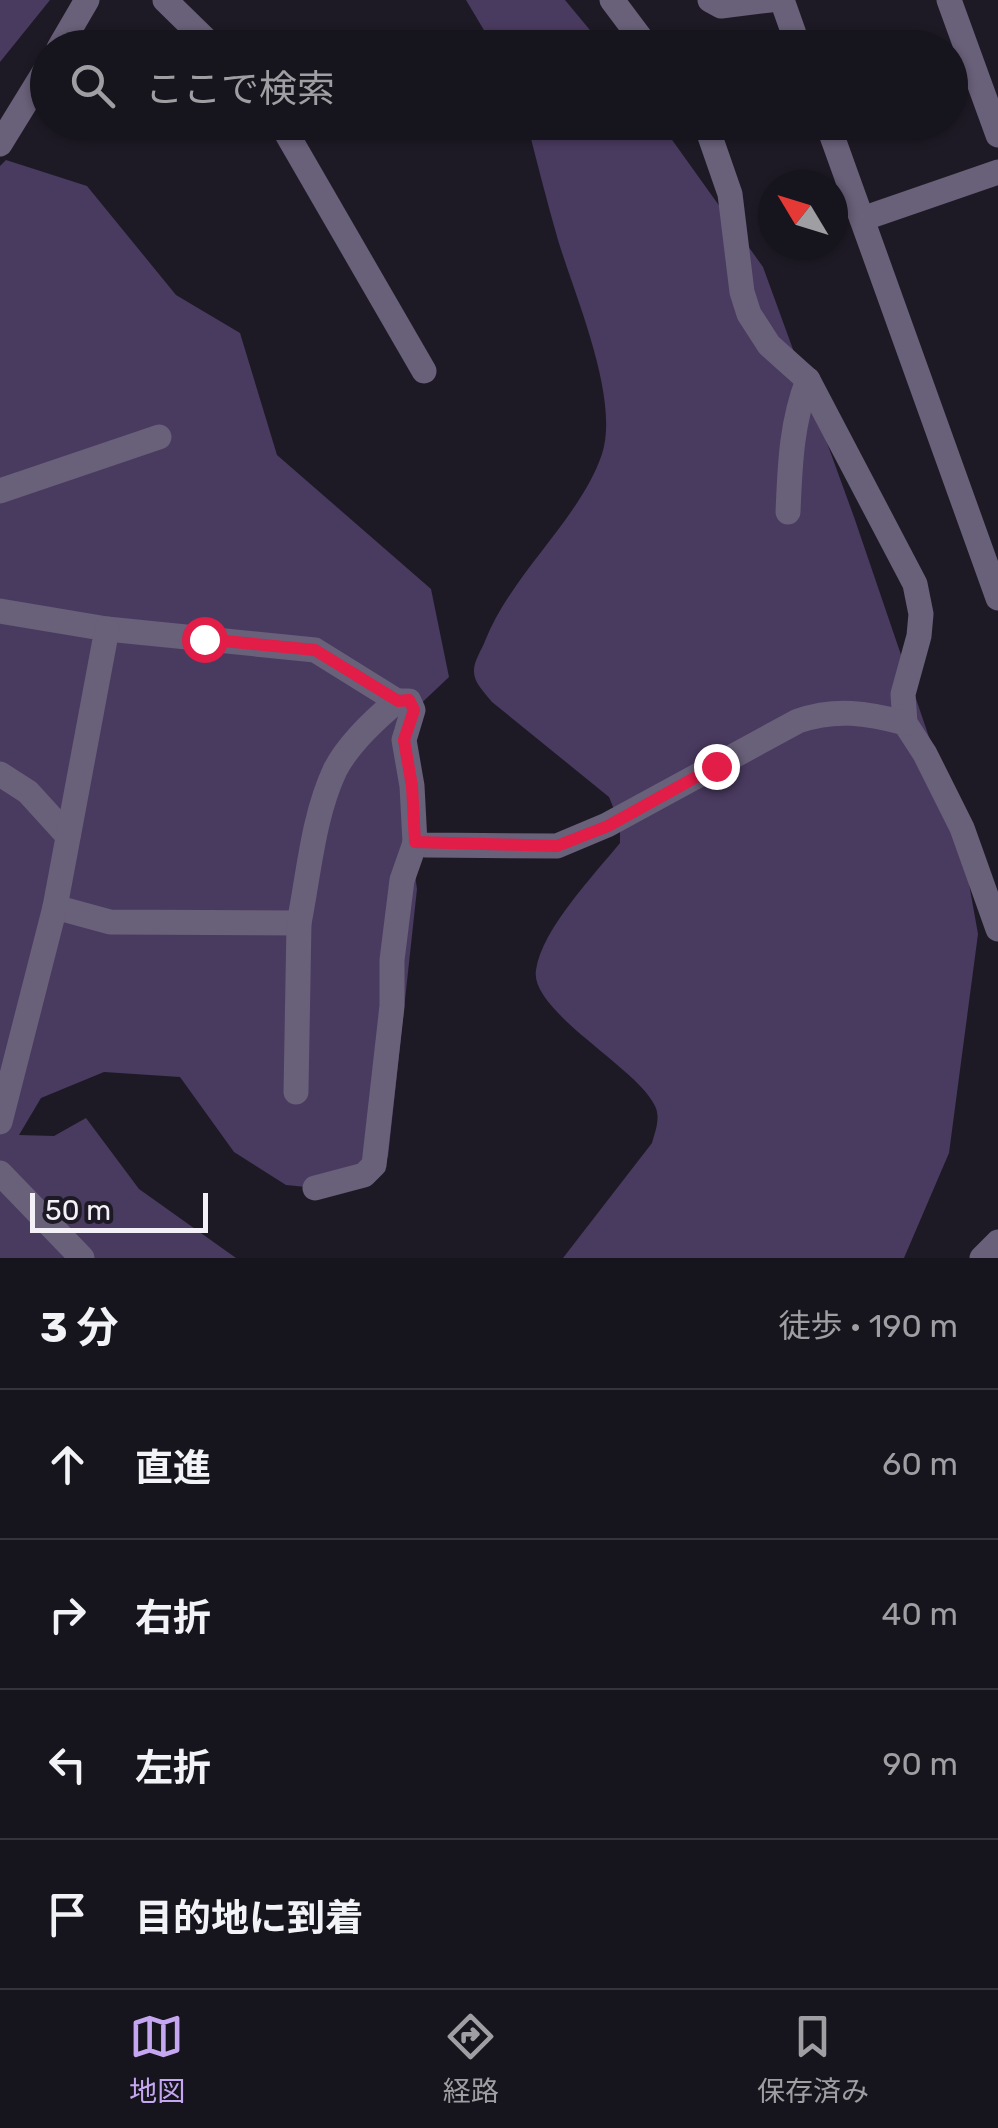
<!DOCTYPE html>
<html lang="ja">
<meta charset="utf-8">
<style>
body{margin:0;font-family:Rubik,"Noto Sans JP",sans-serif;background:#232129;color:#f1f3f6}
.compass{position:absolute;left:758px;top:170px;width:90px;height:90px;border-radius:50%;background:#16141c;box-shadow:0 2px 8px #0004;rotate:308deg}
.scale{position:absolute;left:30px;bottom:25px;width:178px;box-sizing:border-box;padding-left:10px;border:5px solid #f3f0f8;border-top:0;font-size:28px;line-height:35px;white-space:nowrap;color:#f3f0f8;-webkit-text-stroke:8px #1e1a25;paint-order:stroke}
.stop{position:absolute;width:30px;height:30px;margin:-22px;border:8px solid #e11d48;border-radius:50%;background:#fff}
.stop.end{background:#e11d48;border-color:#fff;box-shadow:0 2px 10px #0008}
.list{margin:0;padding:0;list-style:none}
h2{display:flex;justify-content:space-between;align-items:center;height:130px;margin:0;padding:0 40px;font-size:42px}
h2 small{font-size:32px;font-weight:400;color:#9e9ea3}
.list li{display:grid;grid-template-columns:65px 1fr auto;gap:30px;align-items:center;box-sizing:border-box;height:150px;padding:0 40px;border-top:2px solid #35333b}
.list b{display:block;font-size:38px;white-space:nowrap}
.list em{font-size:32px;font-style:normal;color:#9e9ea3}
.icon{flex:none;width:55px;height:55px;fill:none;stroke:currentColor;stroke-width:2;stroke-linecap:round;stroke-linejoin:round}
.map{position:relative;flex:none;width:998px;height:1258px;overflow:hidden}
.search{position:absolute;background:#16141c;box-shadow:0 2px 8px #0004;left:30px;right:30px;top:30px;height:110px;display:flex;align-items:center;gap:25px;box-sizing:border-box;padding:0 35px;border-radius:55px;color:#9e9ea3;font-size:38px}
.sheet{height:730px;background:#16141c}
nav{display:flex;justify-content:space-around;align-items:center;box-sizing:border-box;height:140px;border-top:2px solid #35333b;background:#16141c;font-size:28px;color:#9e9ea3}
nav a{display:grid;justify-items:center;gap:5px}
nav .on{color:#c5a7f1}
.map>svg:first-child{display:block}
</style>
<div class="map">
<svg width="998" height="1258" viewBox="0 0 998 1258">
<rect width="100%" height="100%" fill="#1e1a25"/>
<g fill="#493a5f">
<polygon points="0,0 50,0 0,62"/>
<polygon points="466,0 565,0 604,47 494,47"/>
<path d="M527,123H660L763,267L854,517L958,822L978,934L949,1153L904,1258H563L652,1143C655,1132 661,1118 655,1106C638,1068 529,1011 536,970C542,929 594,875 620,843V824L609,797L492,702C485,693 473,682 474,670C474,661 482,649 485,641C512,573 580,519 602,454C620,399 575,296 558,240C547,202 537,162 527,123Z"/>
<polygon points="6,160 87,186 176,295 240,333 277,455 431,589 449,677 394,729 417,889 388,1157 337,1190 286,1185 234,1152 180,1077 104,1072 41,1098 19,1135 54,1136 86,1118 139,1189 236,1258 0,1258 0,166"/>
</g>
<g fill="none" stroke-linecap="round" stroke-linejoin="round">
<g stroke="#696079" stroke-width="25">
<polyline points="165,0 214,48"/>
<polyline points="612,0 648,48"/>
<polyline points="710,0 721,6 770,0"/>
<polyline points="782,0 799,48"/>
<polyline points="949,0 998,135"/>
<polyline points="59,48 87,0"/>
<polyline points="280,122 424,371"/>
<polyline points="705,122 730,194 742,292 749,314 769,345 808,380 915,584 921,614 919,636 903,694 905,723 925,754 962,828 998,929"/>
<polyline points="827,122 998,598"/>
<polyline points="0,144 48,66"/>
<polyline points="862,219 998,172"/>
<polyline points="0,491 159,437"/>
<path d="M788,512C790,466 791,424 808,380"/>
<path d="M0,611L107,629L315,650L397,701C374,720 349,743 335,770C313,817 309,873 299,923L110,922L55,907"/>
<path d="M397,701H409L413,710L404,740L412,786L415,843L426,845L557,846L607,825L798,721C836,708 867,713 905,723"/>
<polyline points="0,774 28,792 68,836"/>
<polyline points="296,1092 299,923"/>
<polyline points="0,1122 55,907 107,629"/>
<polyline points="0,1173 82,1258"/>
<polyline points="315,1188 364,1175 374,1165 392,1006 392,960 402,880 415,843"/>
<polyline points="982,1258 998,1242"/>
</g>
</g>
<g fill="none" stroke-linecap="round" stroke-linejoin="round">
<polyline stroke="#e11d48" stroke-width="12" points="204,639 315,650 398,701 409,700 414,710 404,740 412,786 415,842 557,846 608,826 716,766"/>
</g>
</svg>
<svg class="compass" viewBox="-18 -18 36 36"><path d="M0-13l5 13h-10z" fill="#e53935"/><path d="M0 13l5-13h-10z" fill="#9e9ea3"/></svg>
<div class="scale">50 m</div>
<div class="stop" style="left:204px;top:639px"></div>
<div class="stop end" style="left:716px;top:766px"></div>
<div class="search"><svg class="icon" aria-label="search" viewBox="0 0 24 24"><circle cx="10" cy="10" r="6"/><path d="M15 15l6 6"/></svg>ここで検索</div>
</div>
<section class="sheet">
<h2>3 分<small>徒歩 · 190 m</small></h2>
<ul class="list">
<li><svg class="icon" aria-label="ahead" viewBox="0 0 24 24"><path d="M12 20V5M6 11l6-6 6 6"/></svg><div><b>直進</b></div><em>60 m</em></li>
<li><svg class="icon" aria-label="right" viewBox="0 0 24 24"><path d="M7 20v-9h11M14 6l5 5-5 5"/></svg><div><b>右折</b></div><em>40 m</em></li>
<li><svg class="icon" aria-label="left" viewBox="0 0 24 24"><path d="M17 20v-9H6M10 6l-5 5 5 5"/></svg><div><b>左折</b></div><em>90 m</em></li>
<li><svg class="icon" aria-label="arrive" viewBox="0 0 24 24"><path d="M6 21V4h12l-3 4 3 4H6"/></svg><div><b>目的地に到着</b></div></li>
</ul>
</section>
<nav>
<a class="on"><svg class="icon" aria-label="map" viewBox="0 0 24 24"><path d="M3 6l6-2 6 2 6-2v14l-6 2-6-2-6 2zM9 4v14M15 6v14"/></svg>地図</a>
<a><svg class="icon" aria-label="directions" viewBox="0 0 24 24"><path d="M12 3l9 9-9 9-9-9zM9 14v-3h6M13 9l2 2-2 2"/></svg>経路</a>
<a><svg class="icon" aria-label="saved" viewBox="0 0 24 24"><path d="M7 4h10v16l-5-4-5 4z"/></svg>保存済み</a>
</nav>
